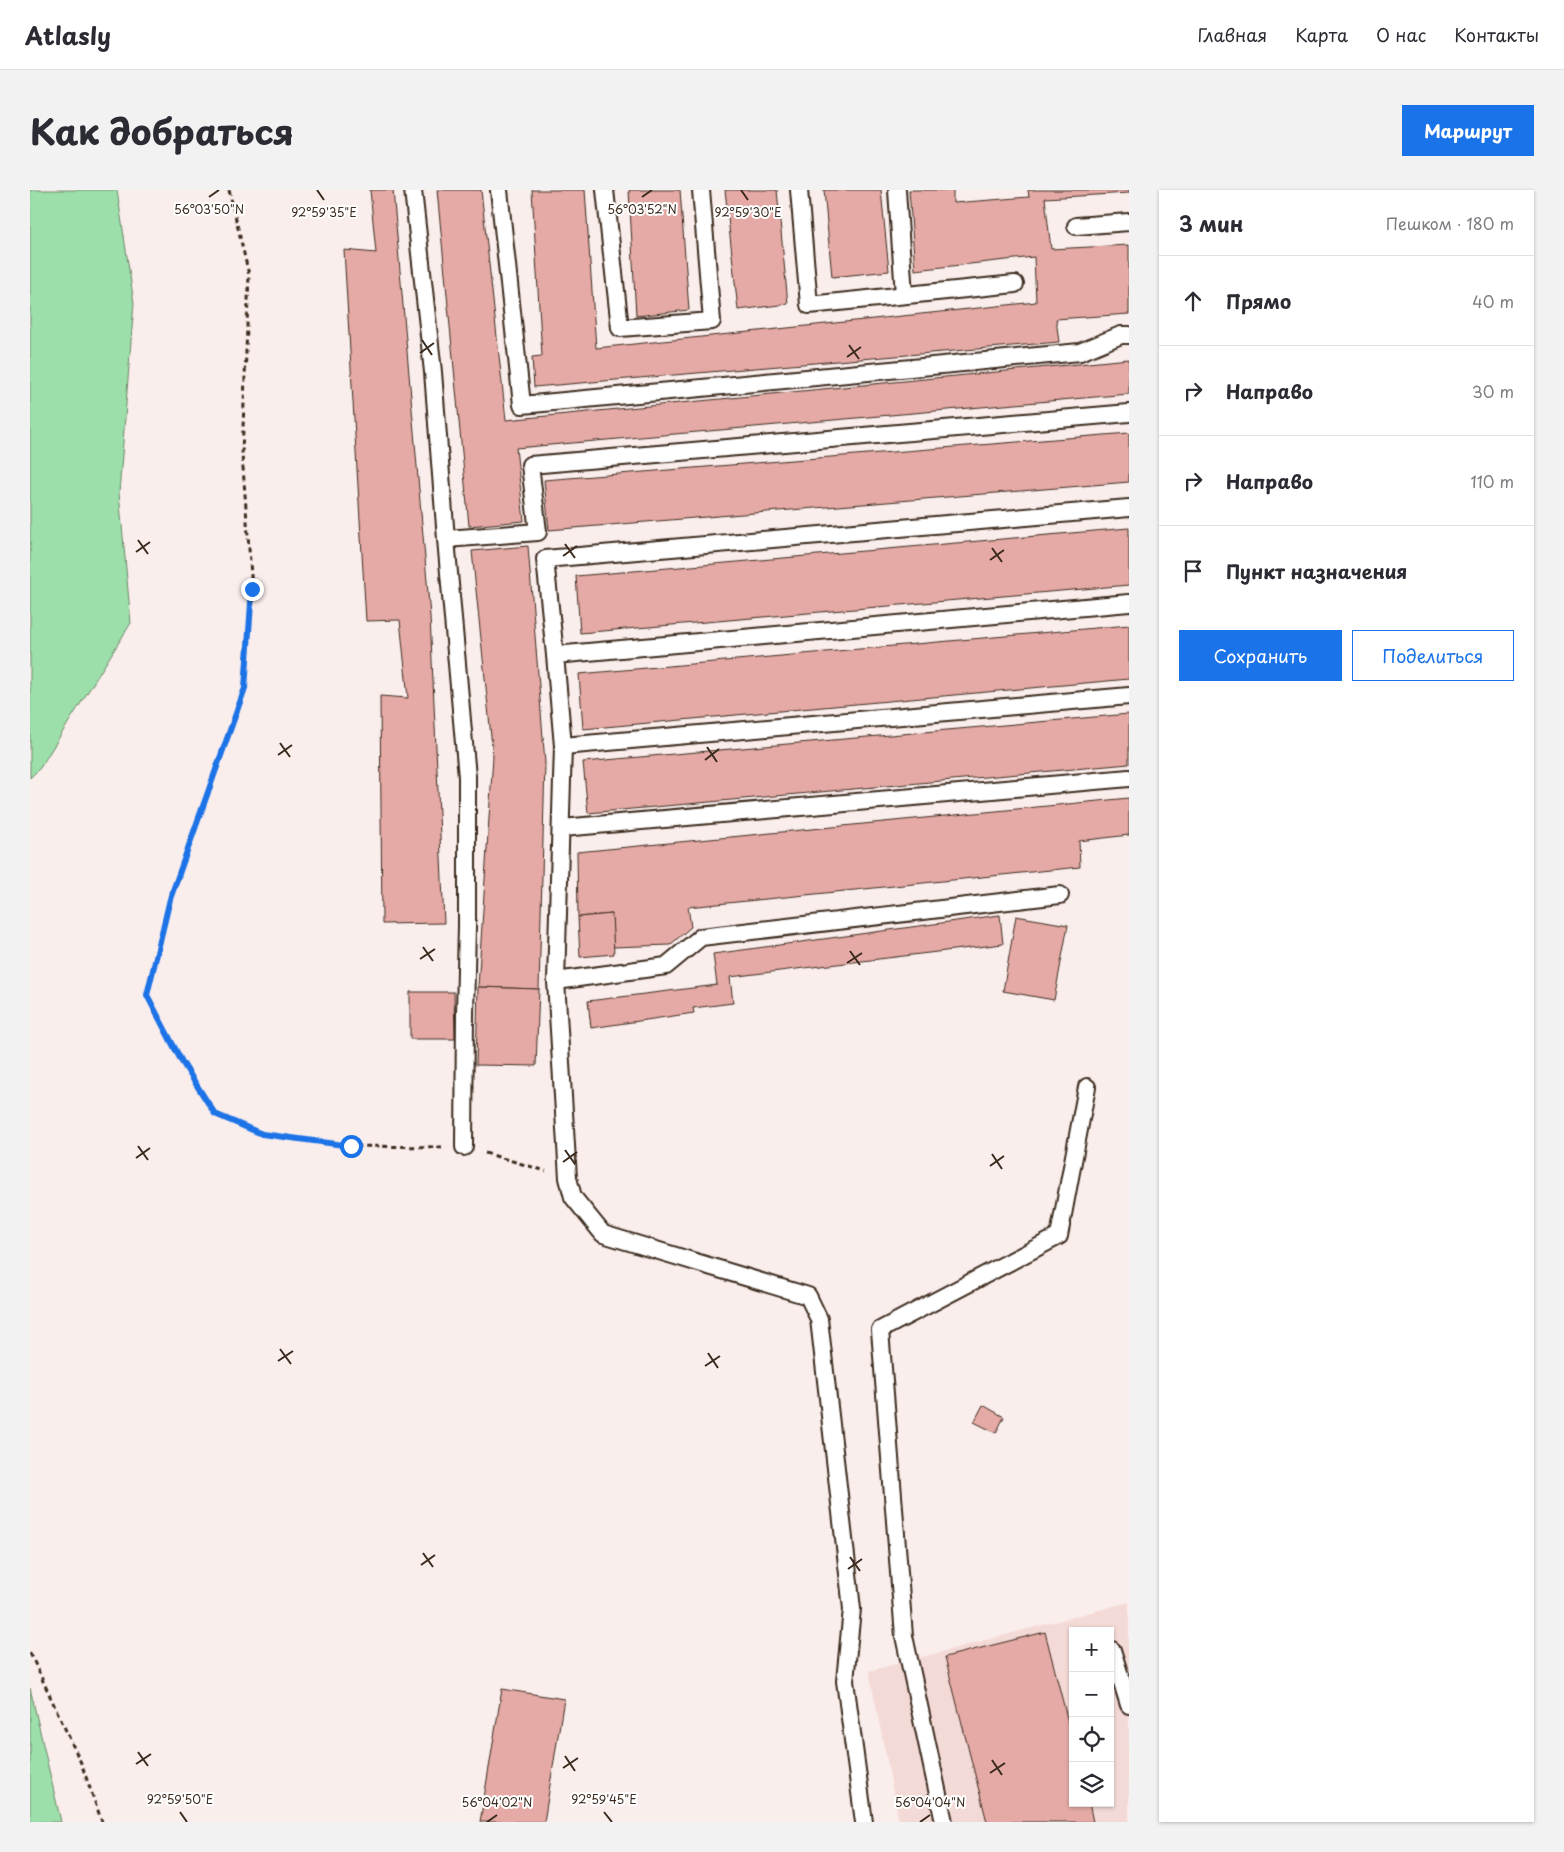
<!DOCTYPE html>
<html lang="ru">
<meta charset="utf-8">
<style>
body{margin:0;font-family:"Playpen Sans",sans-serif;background:#f2f2f3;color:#2b2b33}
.controls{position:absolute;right:15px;bottom:15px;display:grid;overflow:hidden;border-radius:0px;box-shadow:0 1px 4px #0004}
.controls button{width:45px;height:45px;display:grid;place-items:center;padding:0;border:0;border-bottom:1px solid #e1e1e2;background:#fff;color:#2b2b33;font:25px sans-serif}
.stop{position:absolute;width:15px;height:15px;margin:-11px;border:4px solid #1a73e8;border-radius:50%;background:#fff}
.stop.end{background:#1a73e8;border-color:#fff;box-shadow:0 1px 5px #0008}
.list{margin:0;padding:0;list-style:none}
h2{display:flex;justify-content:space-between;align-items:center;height:65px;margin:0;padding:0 20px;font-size:21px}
h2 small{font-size:16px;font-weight:400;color:#7c7c81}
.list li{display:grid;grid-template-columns:32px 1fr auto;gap:15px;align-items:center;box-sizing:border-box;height:90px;padding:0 20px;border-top:1px solid #e1e1e2}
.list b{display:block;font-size:19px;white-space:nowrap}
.list em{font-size:16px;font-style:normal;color:#7c7c81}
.actions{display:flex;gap:10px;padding:15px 20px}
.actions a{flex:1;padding:11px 0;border:1px solid #1a73e8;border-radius:0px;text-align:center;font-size:18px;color:#1a73e8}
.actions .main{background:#1a73e8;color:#fff}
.icon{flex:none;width:28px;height:28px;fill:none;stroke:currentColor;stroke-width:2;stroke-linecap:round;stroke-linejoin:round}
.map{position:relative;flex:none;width:1099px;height:1632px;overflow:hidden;border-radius:0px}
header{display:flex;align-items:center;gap:30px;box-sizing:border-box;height:70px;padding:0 25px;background:#fff;border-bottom:1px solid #e1e1e2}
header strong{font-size:24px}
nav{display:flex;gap:28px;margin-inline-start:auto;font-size:18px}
.intro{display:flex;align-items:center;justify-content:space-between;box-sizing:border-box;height:120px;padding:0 30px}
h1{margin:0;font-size:35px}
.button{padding:12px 22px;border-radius:0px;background:#1a73e8;color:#fff;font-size:18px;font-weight:700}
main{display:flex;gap:30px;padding:0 30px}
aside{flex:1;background:#fff;border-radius:0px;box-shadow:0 1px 4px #0004}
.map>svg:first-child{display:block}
</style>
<header>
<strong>Atlasly</strong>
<nav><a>Главная</a><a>Карта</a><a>О нас</a><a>Контакты</a></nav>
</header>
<div class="intro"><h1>Как добраться</h1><a class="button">Маршрут</a></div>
<main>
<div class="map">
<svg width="1099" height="1632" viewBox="0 0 1099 1632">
<rect width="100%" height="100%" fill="#faeeed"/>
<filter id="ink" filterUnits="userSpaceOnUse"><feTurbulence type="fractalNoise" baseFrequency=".02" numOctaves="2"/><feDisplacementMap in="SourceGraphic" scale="10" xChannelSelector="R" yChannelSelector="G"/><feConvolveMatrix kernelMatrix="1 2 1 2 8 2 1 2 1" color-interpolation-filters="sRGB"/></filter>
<g filter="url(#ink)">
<path fill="#f4dad7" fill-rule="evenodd" d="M1099,1412V1632H869L839,1481ZM1043,1441H1080V1613H1043Z"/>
<g fill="#9cdfab" stroke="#6c8464">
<polygon points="0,0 87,0 104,113 89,303 101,433 10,578 0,588"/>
<polygon points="0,1498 31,1632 0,1632"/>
</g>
<g fill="#e5aaa5" stroke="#3b2a1e">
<polygon points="340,0 363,0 400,426 414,733 352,734 350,506 378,508 370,430 336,431 314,60 346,63"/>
<polygon points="407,0 451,0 476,230 1099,169 1099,204 486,258 494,331 439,336"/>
<polygon points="502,0 555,0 566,158 1006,112 1004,67 885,80 879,0 923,0 923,13 999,7 998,0 1099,0 1099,3 1015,8 1021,59 1099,55 1099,124 1026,129 1029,152 504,197 502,167 512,166"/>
<polygon points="599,0 650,0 659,120 606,126"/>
<polygon points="695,0 747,0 758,114 708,120"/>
<polygon points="794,0 851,0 859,81 802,87"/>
<polygon points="1099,243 1099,292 519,340 514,290"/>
<polygon points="1099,338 1099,395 550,443 546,386"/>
<polygon points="498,356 515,573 509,799 448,797 463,566 442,361"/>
<polygon points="1099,435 1099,489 553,539 549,484"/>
<polygon points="1099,524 1099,574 558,623 553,572"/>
<polygon points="1099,608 1099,645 1049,651 1050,677 658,717 661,737 640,755 583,757 582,724 548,727 547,662"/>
<polygon points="582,724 584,764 550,767 548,727"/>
<polygon points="970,725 973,754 700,787 703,813 663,818 664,823 561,838 558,811 687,795 683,764"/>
<polygon points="986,726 1038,735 1024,810 973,801"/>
<polygon points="448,797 509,799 506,876 446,875"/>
<polygon points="380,802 424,802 425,849 380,849"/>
<polygon points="953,1215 974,1227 966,1243 944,1232"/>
<polygon points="1015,1442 1043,1551 1043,1613 1059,1613 1063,1632 957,1632 915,1467"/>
<polygon points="472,1499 534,1509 514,1632 450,1632"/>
</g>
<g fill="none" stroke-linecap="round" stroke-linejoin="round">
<defs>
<g id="lane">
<polyline points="383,0 403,182 416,349 508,342 500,275 1099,223"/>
<polyline points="469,0 492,215 1050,162 1091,145 1099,145"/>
<polyline points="575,0 590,138 682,131 671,0"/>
<polyline points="769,0 779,115 985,94"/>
<polyline points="867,0 874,105"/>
<polyline points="1046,36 1099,32"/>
<polyline points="416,349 437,587 437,736 435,824 434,957"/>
<polyline points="525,465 515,369 1099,318"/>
<polyline points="533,556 1099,506"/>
<polyline points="532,638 1099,588"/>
<polyline points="526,791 533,556 525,465 1099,413"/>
<polyline points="1082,1460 1099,1515"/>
<polyline points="834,1632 815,1491 822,1419 789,1129 778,1106 573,1044 543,1007 538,988 526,791 636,776 671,747 1030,705"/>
<polyline points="914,1632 874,1446 850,1140 1029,1046 1057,897"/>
</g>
</defs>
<use href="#lane" stroke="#3b2a1e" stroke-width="20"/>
<g stroke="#3b2a1e" stroke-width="3" stroke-dasharray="5 4" stroke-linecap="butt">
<polyline points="199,0 219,85 212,264 222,399 215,498 140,709 117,805 152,872 185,924 232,944 321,956 412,957"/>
<polyline points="455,963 516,981"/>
<polyline points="0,1463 51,1573 72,1632"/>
</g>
<use href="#lane" stroke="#fff" stroke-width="16"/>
</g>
</g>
<g fill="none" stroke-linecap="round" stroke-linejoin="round" filter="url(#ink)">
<polyline stroke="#1a73e8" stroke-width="6" points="222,399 215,498 140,709 117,805 152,872 185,924 232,944 321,956"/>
</g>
<path fill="none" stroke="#3b2a1e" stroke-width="2" d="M287,0L294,10M711,0L718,10M179,7L189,0M612,7L622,0M392,150L402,165M819,155L829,169M390,163L404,153M817,167L831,157M108,350L118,364M535,354L545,368M962,358L972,372M106,362L120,352M533,366L547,356M960,370L974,360M250,553L260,567M677,557L687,572M248,565L262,555M675,570L689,559M393,757L403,771M820,761L830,775M390,769L405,759M817,773L832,763M108,956L118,970M535,960L545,974M962,964L972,979M106,968L120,958M533,972L547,962M960,976L974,966M250,1159L261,1174M678,1163L688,1178M248,1171L263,1161M675,1176L690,1166M393,1363L403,1377M820,1367L830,1381M391,1375L405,1365M818,1379L832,1369M108,1562L118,1576M535,1566L545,1581M962,1570L972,1585M106,1574L121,1564M533,1578L548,1568M960,1583L975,1573M150,1622L157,1632M574,1622L582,1632M457,1632L467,1625M890,1632L900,1625"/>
<g font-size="12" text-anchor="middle" fill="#3b2a1e" stroke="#fff" stroke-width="4" stroke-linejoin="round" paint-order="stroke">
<text x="179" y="24">56°03'50"N</text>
<text x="612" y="24">56°03'52"N</text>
<text x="294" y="27">92°59'35"E</text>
<text x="718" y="27">92°59'30"E</text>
<text x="150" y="1614">92°59'50"E</text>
<text x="574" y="1614">92°59'45"E</text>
<text x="467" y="1617">56°04'02"N</text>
<text x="900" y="1617">56°04'04"N</text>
</g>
</svg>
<div class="controls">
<button>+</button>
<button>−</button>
<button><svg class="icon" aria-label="locate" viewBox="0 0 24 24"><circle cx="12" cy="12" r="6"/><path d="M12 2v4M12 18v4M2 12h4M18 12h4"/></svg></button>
<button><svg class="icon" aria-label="layers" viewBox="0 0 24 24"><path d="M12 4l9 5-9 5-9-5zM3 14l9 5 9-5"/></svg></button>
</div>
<div class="stop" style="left:321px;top:956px"></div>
<div class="stop end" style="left:222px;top:399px"></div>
</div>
<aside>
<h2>3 мин<small>Пешком · 180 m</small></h2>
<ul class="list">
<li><svg class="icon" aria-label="ahead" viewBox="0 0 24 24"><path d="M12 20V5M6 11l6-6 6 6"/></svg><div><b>Прямо</b></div><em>40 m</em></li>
<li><svg class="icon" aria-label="right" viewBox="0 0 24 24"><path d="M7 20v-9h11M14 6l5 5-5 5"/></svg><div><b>Направо</b></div><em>30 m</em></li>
<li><svg class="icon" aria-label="right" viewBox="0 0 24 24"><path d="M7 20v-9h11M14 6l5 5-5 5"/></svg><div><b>Направо</b></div><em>110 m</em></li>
<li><svg class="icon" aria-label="arrive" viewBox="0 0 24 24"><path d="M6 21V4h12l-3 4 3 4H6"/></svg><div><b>Пункт назначения</b></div></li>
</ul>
<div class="actions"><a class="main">Сохранить</a><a>Поделиться</a></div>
</aside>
</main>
